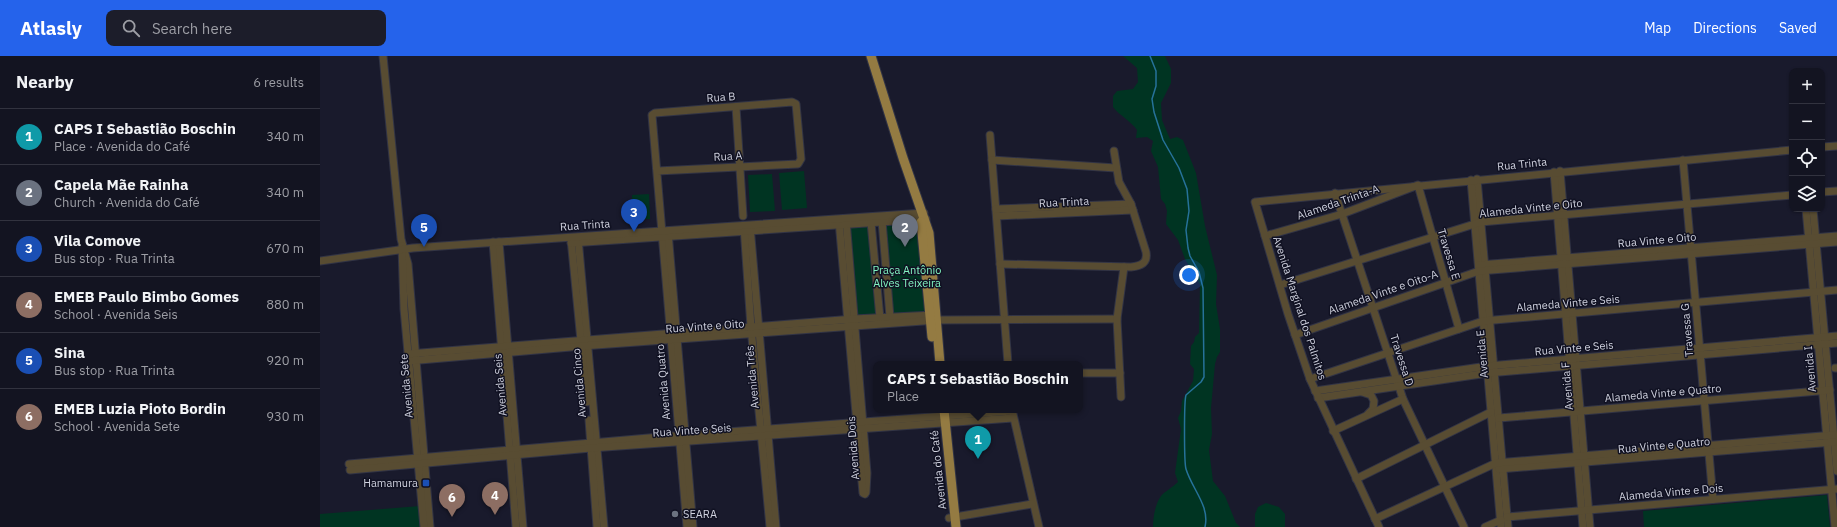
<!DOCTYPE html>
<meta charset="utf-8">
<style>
body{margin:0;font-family:"IBM Plex Sans",sans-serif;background:#1c1d2a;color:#f1f3f6}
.controls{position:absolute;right:12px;top:12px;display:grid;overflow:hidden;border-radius:8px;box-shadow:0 1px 3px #0004}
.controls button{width:36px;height:36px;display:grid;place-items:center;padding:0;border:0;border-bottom:1px solid #32333f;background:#131421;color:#f1f3f6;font:20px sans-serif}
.you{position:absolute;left:869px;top:219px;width:14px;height:14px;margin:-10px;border:3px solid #fff;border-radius:50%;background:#1a73e8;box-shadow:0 0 0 6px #1a73e833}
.badge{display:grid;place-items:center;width:26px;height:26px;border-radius:50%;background:#2563eb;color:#fff;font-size:13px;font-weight:700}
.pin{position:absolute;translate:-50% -33px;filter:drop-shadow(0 1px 2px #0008)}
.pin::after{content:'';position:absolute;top:21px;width:14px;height:12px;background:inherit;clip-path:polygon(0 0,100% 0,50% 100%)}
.popup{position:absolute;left:553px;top:305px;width:210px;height:52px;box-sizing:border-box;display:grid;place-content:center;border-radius:8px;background:#131421;filter:drop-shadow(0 1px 3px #0005);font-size:13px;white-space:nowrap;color:#9d9ea5}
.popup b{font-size:15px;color:#f1f3f6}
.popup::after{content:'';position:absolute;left:50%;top:100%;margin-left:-8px;border:8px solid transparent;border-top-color:#131421}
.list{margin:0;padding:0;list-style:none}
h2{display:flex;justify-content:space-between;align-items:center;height:52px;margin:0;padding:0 16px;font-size:17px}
h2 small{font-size:13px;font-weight:400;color:#9d9ea5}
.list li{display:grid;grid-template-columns:26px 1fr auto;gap:12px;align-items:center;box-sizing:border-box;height:56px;padding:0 16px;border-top:1px solid #32333f}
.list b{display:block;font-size:15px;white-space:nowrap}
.list p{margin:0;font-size:13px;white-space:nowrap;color:#9d9ea5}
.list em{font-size:13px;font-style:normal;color:#9d9ea5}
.icon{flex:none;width:22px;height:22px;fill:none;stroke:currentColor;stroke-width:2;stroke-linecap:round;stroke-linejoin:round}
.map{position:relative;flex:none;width:1517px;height:471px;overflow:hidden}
header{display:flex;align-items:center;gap:24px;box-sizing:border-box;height:56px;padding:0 20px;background:#2563eb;color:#fff}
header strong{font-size:19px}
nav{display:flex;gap:22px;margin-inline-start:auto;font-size:14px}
.search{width:280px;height:36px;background:#1c1d2a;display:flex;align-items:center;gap:10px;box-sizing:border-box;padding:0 14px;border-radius:8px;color:#9d9ea5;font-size:15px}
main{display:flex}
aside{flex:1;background:#131421}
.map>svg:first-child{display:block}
</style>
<header>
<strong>Atlasly</strong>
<div class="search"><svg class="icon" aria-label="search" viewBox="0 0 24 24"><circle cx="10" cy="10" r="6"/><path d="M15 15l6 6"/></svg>Search here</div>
<nav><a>Map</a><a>Directions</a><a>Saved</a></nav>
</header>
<main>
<aside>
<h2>Nearby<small>6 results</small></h2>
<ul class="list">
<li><span class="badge" style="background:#0f9aa8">1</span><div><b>CAPS I Sebastião Boschin</b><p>Place · Avenida do Café</p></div><em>340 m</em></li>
<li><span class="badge" style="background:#6b7280">2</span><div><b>Capela Mãe Rainha</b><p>Church · Avenida do Café</p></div><em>340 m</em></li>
<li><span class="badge" style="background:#1a4fb4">3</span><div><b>Vila Comove</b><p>Bus stop · Rua Trinta</p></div><em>670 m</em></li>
<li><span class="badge" style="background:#8d6e63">4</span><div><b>EMEB Paulo Bimbo Gomes</b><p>School · Avenida Seis</p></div><em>880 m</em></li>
<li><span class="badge" style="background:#1a4fb4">5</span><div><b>Sina</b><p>Bus stop · Rua Trinta</p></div><em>920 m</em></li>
<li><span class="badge" style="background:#8d6e63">6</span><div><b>EMEB Luzia Pioto Bordin</b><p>School · Avenida Sete</p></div><em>930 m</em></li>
</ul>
</aside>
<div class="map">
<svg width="1517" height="471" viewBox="0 0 1517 471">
<rect width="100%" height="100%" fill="#191a2c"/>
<g fill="#003422">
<path d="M803,0H845L851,13V27L841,47L842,64L850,83L857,81L863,84L876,117L885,170L897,219L896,248L900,273V296L897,301L895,308L891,352L892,378L889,394L893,425L905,440L916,467L920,471H833C833,462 835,448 841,440C844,436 853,431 858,426L855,417L861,373L858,362L861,355L862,345L873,325L874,313L870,308L871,290L874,286L875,281L879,277L880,228L865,203L858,184L846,168L847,155L845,148L841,143L838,111L831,95L833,85L827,81L816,82L817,74C811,65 800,60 793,51V40L797,35L813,33L818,26L817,12Z"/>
<polygon points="484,115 487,152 462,154 459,117"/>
<polygon points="452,118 455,155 430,156 428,119"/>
<polygon points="329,138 330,163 313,163 312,139"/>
<polygon points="600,163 610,259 570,261 562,165"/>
<polygon points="551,166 560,262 534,263 526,168"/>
<polygon points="1507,439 1510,471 1324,471 1323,455"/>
<polygon points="946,447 959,451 965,458 965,471 935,471 935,458 938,451"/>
<polygon points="100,450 102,471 0,471 0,458"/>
</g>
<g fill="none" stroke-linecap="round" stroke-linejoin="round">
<path stroke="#26729a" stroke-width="1.5" d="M830,0L836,15V30L832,43L834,56L843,84L859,112L867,133L869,155L866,174L868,192L870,200L879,216L883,232L884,321L881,326L866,339C864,345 864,406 866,413C872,433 890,450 885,471"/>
<defs>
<g id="minor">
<polyline points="63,0 81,183 88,208 110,471"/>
<polyline points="416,51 423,160"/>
<polyline points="670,79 688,308"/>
<polyline points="1502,91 1517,90"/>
<polyline points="672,104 796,112"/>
<polyline points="1363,104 1393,443"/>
<polyline points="337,115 478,108 481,103 476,48 472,46 335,57 332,59 367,471"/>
<polyline points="1240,115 1270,471"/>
<polyline points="1234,116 1263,471"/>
<polyline points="1157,123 1188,471"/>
<polyline points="1151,124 1181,471"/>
<polyline points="1502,136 1517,135"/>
<polyline points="1015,137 1083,343 1144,471"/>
<polyline points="676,153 811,148"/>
<polyline points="1486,153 1515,471"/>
<polyline points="1493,153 1517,415"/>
<polyline points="677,160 813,154"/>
<polyline points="526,164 547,417 546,436"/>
<polyline points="519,165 543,437 545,438"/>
<polyline points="562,165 570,261"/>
<polyline points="551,166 560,262"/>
<polyline points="430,170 456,471"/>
<polyline points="424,171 431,271 450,471"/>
<polyline points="348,176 373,471"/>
<polyline points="945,180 1022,158 1098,129 1139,273"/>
<polyline points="258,182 284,471"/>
<polyline points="251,183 267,346"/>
<polyline points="173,186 196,471"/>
<polyline points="179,186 203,471"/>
<polyline points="251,187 606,163"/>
<polyline points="82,190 84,253 104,471"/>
<polyline points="0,205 93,192 604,157"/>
<path d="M680,208L811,211C821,210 828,207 826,196L811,148L799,126L794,95"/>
<polyline points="1159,209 1517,180"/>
<polyline points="960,229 1161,166 1472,139"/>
<polyline points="975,279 1159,215 1517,186"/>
<polyline points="88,298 534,263 614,259"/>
<polyline points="88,305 262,290 617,264 797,263"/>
<polyline points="1515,312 1517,312"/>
<polyline points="760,317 800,317"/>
<polyline points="990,323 1163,265 1517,234"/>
<polyline points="995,335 1168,310 1517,280"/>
<polyline points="1042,336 1051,339 1054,345 1053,353 1048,358"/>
<polyline points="801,341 797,263 804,211"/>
<polyline points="998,342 1168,317 1517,287"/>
<polyline points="693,358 719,471"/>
<polyline points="1179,362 1510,334"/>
<polyline points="269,364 277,471"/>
<polyline points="1013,375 1083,343"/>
<polyline points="29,408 340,381 692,355"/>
<polyline points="1179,413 1514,386"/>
<polyline points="30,414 271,392 693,362"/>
<polyline points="1036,423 1171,356"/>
<polyline points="1187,461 1517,433"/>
<polyline points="629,462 712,448"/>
<polyline points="1055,463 1176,407 1514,379"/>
<polyline points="1059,471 990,323 968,258 935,146 1472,94"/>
<polyline points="1165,471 1181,464"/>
</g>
<g id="major">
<polyline points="551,0 583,102 609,177 620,308"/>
<polyline points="601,166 612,281"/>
<polyline points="624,354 636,471"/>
</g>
</defs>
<use href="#minor" stroke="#323445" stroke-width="9"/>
<use href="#major" stroke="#323445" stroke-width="11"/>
<use href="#minor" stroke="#584c32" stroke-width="7"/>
<use href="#major" stroke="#947b42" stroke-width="9"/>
</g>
<rect fill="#1a4fb4" stroke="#101122" stroke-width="1.5" x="102" y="423" width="8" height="8" rx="2"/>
<circle fill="#6b7280" stroke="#101122" stroke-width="1.5" cx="355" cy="458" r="4"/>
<g text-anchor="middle" stroke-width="3" stroke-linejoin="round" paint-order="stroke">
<g font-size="11" fill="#cfd1de" stroke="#101122">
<text transform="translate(401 41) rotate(-4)" y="4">Rua B</text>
<text transform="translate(408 100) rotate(-3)" y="4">Rua A</text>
<text transform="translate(1202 108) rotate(-6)" y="4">Rua Trinta</text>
<text transform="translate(744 146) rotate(-3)" y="4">Rua Trinta</text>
<text transform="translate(1018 146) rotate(-19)" y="4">Alameda Trinta-A</text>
<text transform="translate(1211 152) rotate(-6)" y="4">Alameda Vinte e Oito</text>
<text transform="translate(265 169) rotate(-4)" y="4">Rua Trinta</text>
<text transform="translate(1337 184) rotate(-5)" y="4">Rua Vinte e Oito</text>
<text transform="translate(1129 198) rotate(73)" y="4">Travessa E</text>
<text transform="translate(1063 236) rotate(-19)" y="4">Alameda Vinte e Oito-A</text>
<text transform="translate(1248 247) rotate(-5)" y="4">Alameda Vinte e Seis</text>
<text transform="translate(980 252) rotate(72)" y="4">Avenida Marginal dos Palmitos</text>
<text transform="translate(385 270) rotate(-4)" y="4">Rua Vinte e Oito</text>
<text transform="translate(1367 274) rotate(-95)" y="4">Travessa G</text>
<text transform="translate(1254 292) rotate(-5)" y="4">Rua Vinte e Seis</text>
<text transform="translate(1162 298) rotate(-95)" y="4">Avenida E</text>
<text transform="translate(1082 304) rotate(72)" y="4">Travessa D</text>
<text transform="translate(1490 313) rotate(-95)" y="4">Avenida I</text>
<text transform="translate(432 321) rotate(-95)" y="4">Avenida Três</text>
<text transform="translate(343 326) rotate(-95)" y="4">Avenida Quatro</text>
<text transform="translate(259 327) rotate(-95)" y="4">Avenida Cinco</text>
<text transform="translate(180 329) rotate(-95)" y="4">Avenida Seis</text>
<text transform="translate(86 330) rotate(-95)" y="4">Avenida Sete</text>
<text transform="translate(1247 330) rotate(-95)" y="4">Avenida F</text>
<text transform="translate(1343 337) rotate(-5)" y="4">Alameda Vinte e Quatro</text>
<text transform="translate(372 374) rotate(-4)" y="4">Rua Vinte e Seis</text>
<text transform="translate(1344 389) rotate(-5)" y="4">Rua Vinte e Quatro</text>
<text transform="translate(533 392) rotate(-94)" y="4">Avenida Dois</text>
<text transform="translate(618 414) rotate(-96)" y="4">Avenida do Café</text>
<text transform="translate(1351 436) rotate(-5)" y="4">Alameda Vinte e Dois</text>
</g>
<g font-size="11" fill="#82f3c1" stroke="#101122">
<text x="587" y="218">Praça Antônio<tspan x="587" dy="13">Alves Teixeira</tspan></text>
</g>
<g font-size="11" fill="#cfd1de" stroke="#101122" text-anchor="end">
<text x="98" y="431">Hamamura</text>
<text x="363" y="462" text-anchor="start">SEARA</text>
</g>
</g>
</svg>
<div class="controls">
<button>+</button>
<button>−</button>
<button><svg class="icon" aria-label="locate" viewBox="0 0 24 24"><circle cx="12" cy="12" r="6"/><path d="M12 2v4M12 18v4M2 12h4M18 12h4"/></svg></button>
<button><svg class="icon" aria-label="layers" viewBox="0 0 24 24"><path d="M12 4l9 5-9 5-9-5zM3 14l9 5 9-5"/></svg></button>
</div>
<div class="you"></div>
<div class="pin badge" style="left:658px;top:403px;background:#0f9aa8">1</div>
<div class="popup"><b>CAPS I Sebastião Boschin</b>Place</div>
<div class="pin badge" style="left:585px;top:191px;background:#6b7280">2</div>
<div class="pin badge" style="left:314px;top:176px;background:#1a4fb4">3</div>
<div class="pin badge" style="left:175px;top:459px;background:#8d6e63">4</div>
<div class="pin badge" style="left:104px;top:191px;background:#1a4fb4">5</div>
<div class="pin badge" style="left:132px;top:461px;background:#8d6e63">6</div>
</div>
</main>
